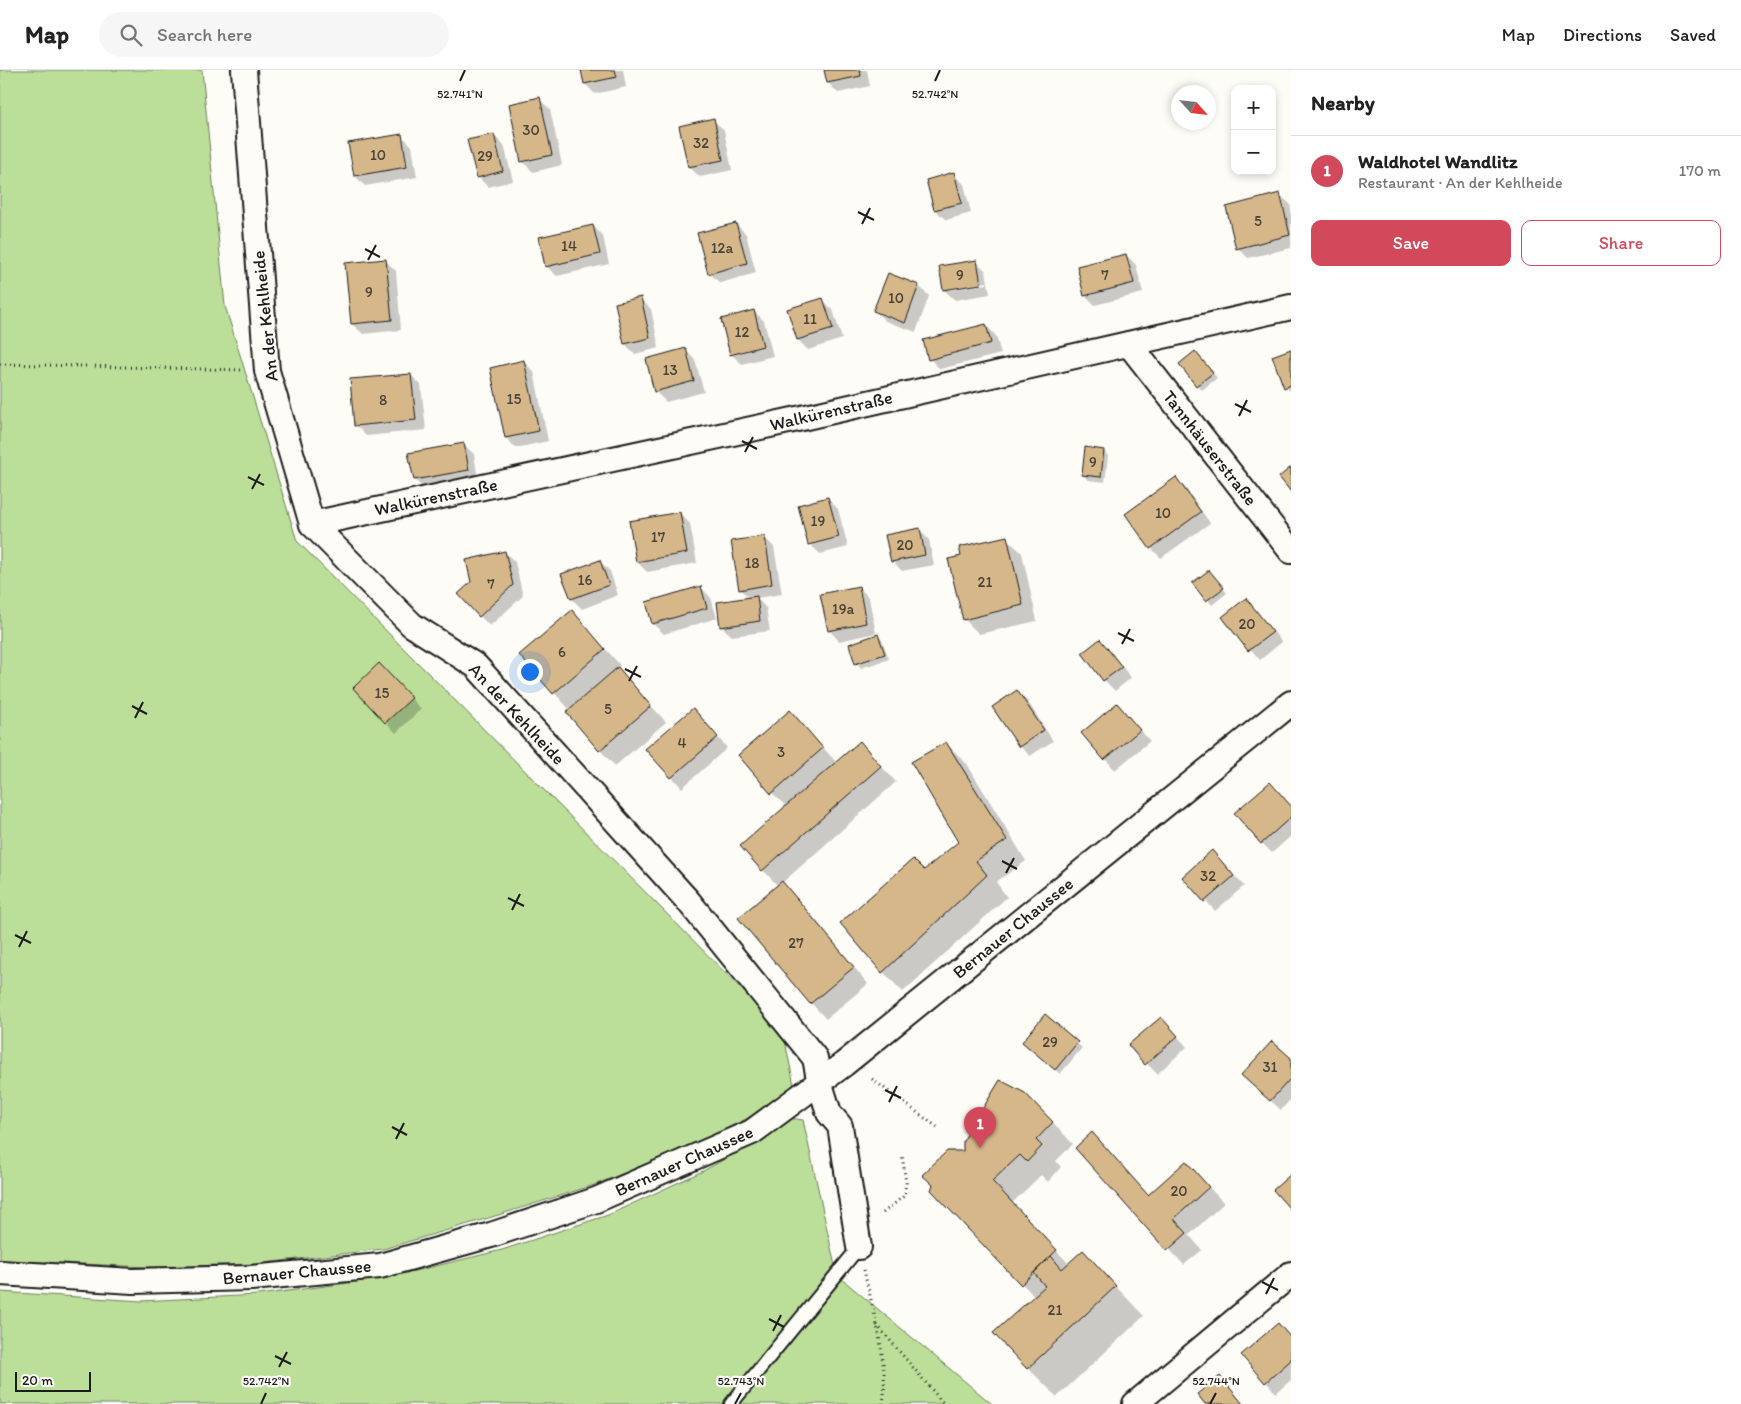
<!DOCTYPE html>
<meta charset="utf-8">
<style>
body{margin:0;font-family:Itim,sans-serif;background:#f6f6f6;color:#222}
.controls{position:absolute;right:15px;top:15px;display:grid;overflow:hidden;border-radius:10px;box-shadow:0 2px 8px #0003}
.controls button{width:45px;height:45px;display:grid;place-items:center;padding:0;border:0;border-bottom:1px solid #e0e0e0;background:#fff;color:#222;font:25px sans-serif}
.compass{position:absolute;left:1171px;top:15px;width:45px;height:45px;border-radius:50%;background:#fff;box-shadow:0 2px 8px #0003;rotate:117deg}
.scale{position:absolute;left:15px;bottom:12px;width:76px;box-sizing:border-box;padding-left:5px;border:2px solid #1c1c1c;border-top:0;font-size:14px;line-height:18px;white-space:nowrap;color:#1c1c1c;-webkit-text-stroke:4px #fdfcf7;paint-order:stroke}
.you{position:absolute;left:529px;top:601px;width:18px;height:18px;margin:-12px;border:4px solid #fff;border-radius:50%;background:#1a73e8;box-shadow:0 0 0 8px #1a73e833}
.badge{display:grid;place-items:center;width:32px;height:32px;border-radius:50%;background:#d1495b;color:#fff;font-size:16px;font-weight:700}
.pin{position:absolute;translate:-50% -41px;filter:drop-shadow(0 1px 2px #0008)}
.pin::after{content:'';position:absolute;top:26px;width:18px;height:15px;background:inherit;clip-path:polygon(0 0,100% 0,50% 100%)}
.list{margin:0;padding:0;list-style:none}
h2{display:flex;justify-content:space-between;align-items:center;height:65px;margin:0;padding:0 20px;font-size:21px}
h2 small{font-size:16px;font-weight:400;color:#767676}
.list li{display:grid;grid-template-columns:32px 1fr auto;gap:15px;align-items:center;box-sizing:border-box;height:70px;padding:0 20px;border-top:1px solid #e0e0e0}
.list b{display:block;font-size:19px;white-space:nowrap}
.list p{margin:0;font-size:16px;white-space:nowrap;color:#767676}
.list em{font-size:16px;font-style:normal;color:#767676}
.actions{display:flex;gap:10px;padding:15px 20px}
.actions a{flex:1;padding:11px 0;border:1px solid #d1495b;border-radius:10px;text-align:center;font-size:18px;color:#d1495b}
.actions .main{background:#d1495b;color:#fff}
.icon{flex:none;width:28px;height:28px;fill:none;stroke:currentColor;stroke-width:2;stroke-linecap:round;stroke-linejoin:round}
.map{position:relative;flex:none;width:1291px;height:1334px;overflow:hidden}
header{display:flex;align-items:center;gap:30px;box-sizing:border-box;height:70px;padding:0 25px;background:#fff;border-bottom:1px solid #e0e0e0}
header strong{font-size:24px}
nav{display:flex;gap:28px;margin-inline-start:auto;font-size:18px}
.search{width:350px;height:45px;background:#f6f6f6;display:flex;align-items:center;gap:12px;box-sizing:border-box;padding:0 18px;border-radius:28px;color:#767676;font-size:19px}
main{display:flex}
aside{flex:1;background:#fff}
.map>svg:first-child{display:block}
</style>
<header>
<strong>Map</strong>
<div class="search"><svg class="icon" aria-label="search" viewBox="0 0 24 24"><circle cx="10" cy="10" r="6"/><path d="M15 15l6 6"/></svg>Search here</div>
<nav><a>Map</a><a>Directions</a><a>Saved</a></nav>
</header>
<main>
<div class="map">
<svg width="1291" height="1334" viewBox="0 0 1291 1334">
<rect width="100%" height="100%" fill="#fdfcf7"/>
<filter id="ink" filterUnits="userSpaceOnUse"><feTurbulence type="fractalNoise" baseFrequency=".02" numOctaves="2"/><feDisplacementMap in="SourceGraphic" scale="10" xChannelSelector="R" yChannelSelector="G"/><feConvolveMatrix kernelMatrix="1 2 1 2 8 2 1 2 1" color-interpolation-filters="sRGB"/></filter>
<g filter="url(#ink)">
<g fill="#bbdf99" stroke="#6c7e5a">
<polygon points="0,0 202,0 225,236 297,471 783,961 795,1020 746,1049 686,1078 594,1115 492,1147 383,1179 255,1194 147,1197 0,1190"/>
<polygon points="789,1048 803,1050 837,1205 992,1334 0,1334 0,1222 141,1231 258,1225 386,1208 502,1180 608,1145 703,1101 756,1072"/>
</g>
<g fill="#0003" fill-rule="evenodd">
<polygon points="582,0 623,0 626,17 595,24 585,14"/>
<polygon points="825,0 867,0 870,16 838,23 828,13"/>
<polygon points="539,29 550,39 562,95 533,102 522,91"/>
<polygon points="713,50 724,60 732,100 700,107 689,97 681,57"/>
<polygon points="494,65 504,75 513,111 488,117 478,107"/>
<polygon points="402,66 412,76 417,107 365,116 355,106"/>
<polygon points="953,104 964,114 971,143 946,150 935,140"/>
<polygon points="1279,124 1290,134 1291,140 1291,178 1248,188 1238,178"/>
<polygon points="736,154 746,164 756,203 720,213 709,203"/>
<polygon points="593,156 603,166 609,194 557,206 546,196"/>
<polygon points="1126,185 1136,195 1143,223 1095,235 1085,225"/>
<polygon points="385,190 396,201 401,260 363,264 352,254"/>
<path d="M976,191L986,201L990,224L955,230L944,220L941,197ZM987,212V214L951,220V218Z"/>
<polygon points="919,216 929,226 916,262 885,251 875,241"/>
<polygon points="640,229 651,239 659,278 635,284 625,274"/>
<polygon points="823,230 833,240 842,269 808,280 798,270"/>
<polygon points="754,241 764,251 773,286 742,294 731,284"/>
<polygon points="986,255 996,266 1001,284 940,299 930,289"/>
<polygon points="685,280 695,290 704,322 666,332 655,321"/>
<polygon points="1291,280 1291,322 1286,317"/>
<polygon points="1200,287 1217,308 1202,320 1197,315"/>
<polygon points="524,292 534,302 548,371 516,378 506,368"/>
<polygon points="411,305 421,315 426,360 366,366 356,355"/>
<polygon points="463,374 474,384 478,410 425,420 415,410"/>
<polygon points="1104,381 1108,386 1105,412 1088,410 1083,405"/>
<polygon points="1176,409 1186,419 1210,453 1161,488 1151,478"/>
<polygon points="828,428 838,439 848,477 820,484 810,474"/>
<polygon points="680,443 690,454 697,493 647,502 637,492 630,452"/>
<polygon points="919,459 929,470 934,495 902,501 892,491"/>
<polygon points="764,467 774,477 782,524 757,528 766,538 770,561 732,566 721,556 750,529 740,519"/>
<polygon points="1006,468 1022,483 1037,551 979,564 964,549 962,487"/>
<polygon points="505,482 515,492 523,526 490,556 480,546 473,513"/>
<polygon points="599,491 610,501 618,525 582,539 572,529 563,505"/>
<polygon points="1213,506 1227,523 1212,535 1194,514"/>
<polygon points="701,517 711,528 717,548 664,564 653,554"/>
<polygon points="859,517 869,528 876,563 839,571 829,560"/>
<polygon points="1246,529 1282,572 1260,590 1223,547"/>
<polygon points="572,542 620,595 617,598 666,652 615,696 600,680 570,640 521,586"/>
<polygon points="877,566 882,570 889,589 861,598 857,593"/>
<polygon points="1100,571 1110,581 1131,608 1115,621 1104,610 1084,584"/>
<polygon points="389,605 421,639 396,663 354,619"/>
<polygon points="1017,621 1028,632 1053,671 1030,686 1020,676"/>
<polygon points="1117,634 1150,671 1115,700 1083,663"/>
<polygon points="790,641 837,693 860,673 896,712 782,813 797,828 868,914 826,949 811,933 778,816 763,800 787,737 772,723"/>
<polygon points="703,650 727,678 682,718 647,680"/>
<polygon points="946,673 967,694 1026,791 996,812 1007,827 903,922 883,902 924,802 959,772"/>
<polygon points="1291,736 1291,766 1272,783 1262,773"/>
<polygon points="1212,782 1244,816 1215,841 1184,807"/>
<polygon points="1045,946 1082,978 1060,1004 1028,976"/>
<polygon points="1171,959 1187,977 1157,1004 1130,976"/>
<polygon points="1291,990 1291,1029 1281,1040 1253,1015"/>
<polygon points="1046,1045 1073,1074 1056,1091 1061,1097 1048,1112 1041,1105 1012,1133 1069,1194 1083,1182 1144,1246 1057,1327 1028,1298 1035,1227 932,1120 964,1082"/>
<polygon points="1076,1078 1149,1126 1186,1093 1224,1133 1189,1165 1202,1180 1184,1195"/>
<polygon points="1291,1268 1291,1310 1276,1323 1242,1285"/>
</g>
<g fill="#d6b78a" stroke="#1c1c1c">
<polygon points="581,0 615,0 617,7 584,14"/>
<polygon points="824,0 860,0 861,6 827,13"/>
<polygon points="540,27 552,85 521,92 509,34"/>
<polygon points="714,48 723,90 688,97 679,56"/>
<polygon points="402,64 407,97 354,106 348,73"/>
<polygon points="494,64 503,101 477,108 467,70"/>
<polygon points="954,102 962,133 934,140 926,110"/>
<polygon points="1280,123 1290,165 1236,179 1226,137"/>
<polygon points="736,153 747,193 708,204 697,163"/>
<polygon points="593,155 600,184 545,197 539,167"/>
<polygon points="1126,184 1134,213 1084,226 1077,196"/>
<polygon points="386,189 392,250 351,254 345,193"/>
<polygon points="977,190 981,214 943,220 939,196"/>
<polygon points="888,203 919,215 905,253 873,241"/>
<polygon points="641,227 650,268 624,274 615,233"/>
<polygon points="823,228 833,259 797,270 787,239"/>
<polygon points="754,240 763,276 730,285 721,249"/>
<polygon points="986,254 991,273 928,290 923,270"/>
<polygon points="686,278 694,311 654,322 646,289"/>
<polygon points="1291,279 1291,315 1284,318 1272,286"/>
<polygon points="1195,281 1213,303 1196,316 1179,294"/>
<polygon points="524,290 539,361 505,368 490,298"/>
<polygon points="411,304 416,350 354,356 350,309"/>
<polygon points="464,373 469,400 414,410 408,383"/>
<polygon points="1085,377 1104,380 1101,407 1082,405"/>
<polygon points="1291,397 1291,422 1279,407"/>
<polygon points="1176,407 1201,442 1150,479 1125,444"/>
<polygon points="828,427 839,467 808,475 798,435"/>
<polygon points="680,442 687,483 636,492 629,451"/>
<polygon points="920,458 925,485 891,492 885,465"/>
<polygon points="765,466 772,514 739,520 731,471"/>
<polygon points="1007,466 1023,535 963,550 948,489 961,486 959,477"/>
<polygon points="505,481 513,515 479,547 458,524 471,512 466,490"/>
<polygon points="600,490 609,515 571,529 561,504"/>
<polygon points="1209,500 1224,518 1206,531 1192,513"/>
<polygon points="701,516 707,538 652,554 646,532"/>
<polygon points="859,516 866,553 828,561 820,524"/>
<polygon points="757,526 760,551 720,557 717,532"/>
<polygon points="1246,528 1273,562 1248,581 1222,547"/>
<polygon points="572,540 605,579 553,624 519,585"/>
<polygon points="878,564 885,584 855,594 849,574"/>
<polygon points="1100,569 1122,597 1103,611 1082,583"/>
<polygon points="379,593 412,628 385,653 353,618"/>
<polygon points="618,597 651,636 599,681 566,642"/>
<polygon points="1017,620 1044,660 1019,677 992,637"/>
<polygon points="1117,633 1140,660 1104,690 1081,663"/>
<polygon points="693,638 718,667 671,708 645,679"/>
<polygon points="790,640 823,678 771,724 738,685"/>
<polygon points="860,671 881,696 762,801 740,776"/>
<polygon points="946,672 1007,770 976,791 987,805 882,903 840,853 913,789 924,800 958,772 911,692"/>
<polygon points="1270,712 1291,736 1291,747 1261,774 1234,743"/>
<polygon points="1212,780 1234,806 1204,832 1182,807"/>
<polygon points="782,811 854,897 810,934 738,848"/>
<polygon points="1045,944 1078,972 1055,1000 1022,972"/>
<polygon points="1161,947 1178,966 1145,995 1128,975"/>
<polygon points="1272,971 1291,988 1291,1008 1270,1031 1241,1005"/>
<polygon points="1000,1010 1025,1023 1053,1052 1036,1070 1042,1076 1027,1092 1020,1085 992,1111 1057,1180 1021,1215 931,1120 933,1115 922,1105 947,1081 963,1081 963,1071"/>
<polygon points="1092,1062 1148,1125 1186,1091 1209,1117 1174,1149 1187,1163 1167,1181 1075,1078"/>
<polygon points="1291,1104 1291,1140 1273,1120"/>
<polygon points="1083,1180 1116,1216 1027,1299 993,1263 1045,1216 1034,1203 1051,1186 1062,1199"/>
<polygon points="1278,1253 1291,1268 1291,1290 1265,1313 1241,1285"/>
<polygon points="1220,1306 1243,1334 1205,1334 1197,1324"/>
</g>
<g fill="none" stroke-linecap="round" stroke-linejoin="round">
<defs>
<polyline id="lane" points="731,1334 859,1177"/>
<g id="street">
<polyline points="244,0 267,301 312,454 412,555 476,596 689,832 815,988 820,1014 829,1043 840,1056 859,1177"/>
<polyline points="1129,274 1291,481"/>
<polyline points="312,454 793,350 1291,237"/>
<polyline points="0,1203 133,1211 251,1208 380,1196 491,1165 596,1130 752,1062 844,994 1291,633"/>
<polyline points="1135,1334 1291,1204"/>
</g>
</defs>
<use href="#lane" stroke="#1c1c1c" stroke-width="16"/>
<use href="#street" stroke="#1c1c1c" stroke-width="28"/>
<g stroke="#1c1c1c" stroke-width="3" stroke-dasharray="1 4" stroke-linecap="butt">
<polyline points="0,294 244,300"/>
<polyline points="872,1009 937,1057"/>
<polyline points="883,1143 904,1126 906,1113 902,1084"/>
<path d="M864,1200C873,1241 889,1292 883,1334"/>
<polyline points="877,1255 944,1334"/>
</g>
<use href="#lane" stroke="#fdfcf7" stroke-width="12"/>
<use href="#street" stroke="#fdfcf7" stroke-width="24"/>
</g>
</g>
<path fill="none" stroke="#1c1c1c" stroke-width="2" d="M460,11L465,0M935,11L940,0M858,142L874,150M862,154L870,138M365,179L380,187M368,190L376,175M1235,334L1251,342M1239,346L1247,330M742,371L757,379M745,382L753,367M248,407L264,415M252,419L260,404M1118,563L1134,571M1122,574L1130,559M625,599L641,607M629,611L637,596M132,636L147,644M135,648L143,632M1002,791L1017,799M1006,803L1014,788M508,828L524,836M512,840L520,824M15,865L31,873M19,877L27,861M885,1020L901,1028M889,1032L897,1016M392,1057L407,1065M396,1069L404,1053M1262,1212L1278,1220M1266,1224L1274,1208M769,1249L784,1257M773,1261L781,1245M275,1286L291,1294M279,1297L287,1282M261,1334L266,1323M735,1334L741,1323M1210,1334L1216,1323"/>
<g text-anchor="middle" stroke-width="4.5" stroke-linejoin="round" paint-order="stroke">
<g font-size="15" fill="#4a4338">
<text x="531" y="65">30</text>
<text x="701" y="78">32</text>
<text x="378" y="90">10</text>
<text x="485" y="91">29</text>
<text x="1258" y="156">5</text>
<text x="569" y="181">14</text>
<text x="722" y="183">12a</text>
<text x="960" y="210">9</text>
<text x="1105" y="210">7</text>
<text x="369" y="227">9</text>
<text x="896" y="233">10</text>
<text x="810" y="254">11</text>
<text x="742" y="267">12</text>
<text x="670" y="305">13</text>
<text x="514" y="334">15</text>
<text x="383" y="335">8</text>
<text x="1093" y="397">9</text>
<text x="1163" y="448">10</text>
<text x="818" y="456">19</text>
<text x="658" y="472">17</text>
<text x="905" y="480">20</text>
<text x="752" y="498">18</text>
<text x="585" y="515">16</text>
<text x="985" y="517">21</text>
<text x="491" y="519">7</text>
<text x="843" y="544">19a</text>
<text x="1247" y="559">20</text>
<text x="562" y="587">6</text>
<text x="382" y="628">15</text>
<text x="608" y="644">5</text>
<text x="682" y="678">4</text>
<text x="781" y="687">3</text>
<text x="1208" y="811">32</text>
<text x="796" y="878">27</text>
<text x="1050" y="977">29</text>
<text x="1270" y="1002">31</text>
<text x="1179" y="1126">20</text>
<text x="1055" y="1245">21</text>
</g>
<g font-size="18" fill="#1c1c1c" stroke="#fdfcf7">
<text transform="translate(265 246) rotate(-96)" y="6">An der Kehlheide</text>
<text transform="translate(831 341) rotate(-13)" y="6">Walkürenstraße</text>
<text transform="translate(1210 378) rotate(52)" y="6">Tannhäuserstraße</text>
<text transform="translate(436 427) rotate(-12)" y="6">Walkürenstraße</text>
<text transform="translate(517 644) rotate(47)" y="6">An der Kehlheide</text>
<text transform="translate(1013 858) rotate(-39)" y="6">Bernauer Chaussee</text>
<text transform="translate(684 1091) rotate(-24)" y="6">Bernauer Chaussee</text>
<text transform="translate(297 1202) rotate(-5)" y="6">Bernauer Chaussee</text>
</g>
</g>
<g font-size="12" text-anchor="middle" fill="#1c1c1c" stroke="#fdfcf7" stroke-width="4.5" stroke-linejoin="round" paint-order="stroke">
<text x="460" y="28">52.741°N</text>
<text x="935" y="28">52.742°N</text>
<text x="266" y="1315">52.742°N</text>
<text x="741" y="1315">52.743°N</text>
<text x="1216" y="1315">52.744°N</text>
</g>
</svg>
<div class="controls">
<button>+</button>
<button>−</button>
</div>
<svg class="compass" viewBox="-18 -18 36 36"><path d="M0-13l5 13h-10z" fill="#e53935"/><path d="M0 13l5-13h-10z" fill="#767676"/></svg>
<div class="scale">20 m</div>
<div class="you"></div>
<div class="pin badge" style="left:980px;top:1078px">1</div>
</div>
<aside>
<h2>Nearby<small></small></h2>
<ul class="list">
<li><span class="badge">1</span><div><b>Waldhotel Wandlitz</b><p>Restaurant · An der Kehlheide</p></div><em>170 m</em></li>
</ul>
<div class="actions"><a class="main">Save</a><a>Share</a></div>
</aside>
</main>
